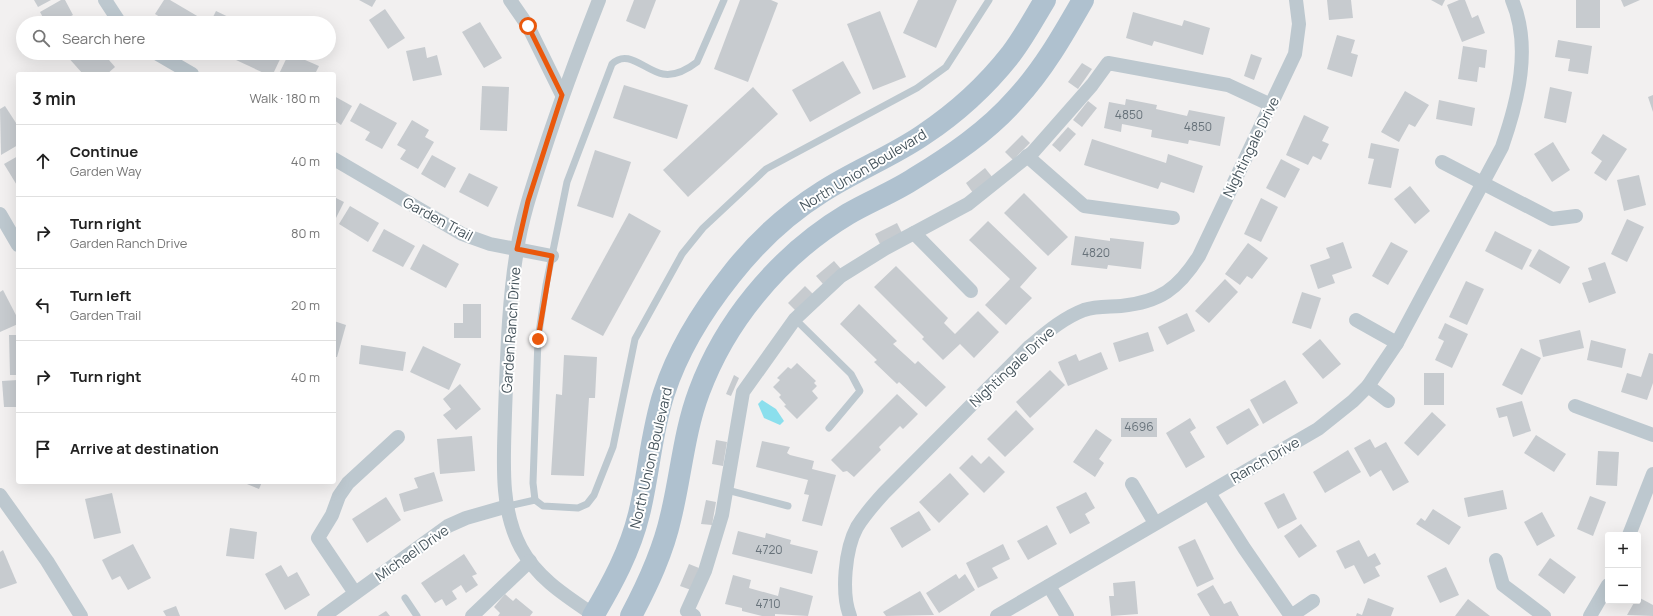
<!DOCTYPE html>
<meta charset="utf-8">
<style>
body{margin:0;font-family:Manrope,sans-serif;background:#f2f2f2;color:#222}
.controls{position:absolute;right:12px;bottom:12px;display:grid;overflow:hidden;border-radius:4px;box-shadow:0 4px 16px #0002}
.controls button{width:36px;height:36px;display:grid;place-items:center;padding:0;border:0;border-bottom:1px solid #e0e0e0;background:#fff;color:#222;font:20px sans-serif}
.stop{position:absolute;width:12px;height:12px;margin:-9px;border:3px solid #ea580c;border-radius:50%;background:#fff}
.stop.end{background:#ea580c;border-color:#fff;box-shadow:0 1px 4px #0008}
.list{margin:0;padding:0;list-style:none}
h2{display:flex;justify-content:space-between;align-items:center;height:52px;margin:0;padding:0 16px;font-size:17px}
h2 small{font-size:13px;font-weight:400;color:#767676}
.list li{display:grid;grid-template-columns:26px 1fr auto;gap:12px;align-items:center;box-sizing:border-box;height:72px;padding:0 16px;border-top:1px solid #e0e0e0}
.list b{display:block;font-size:15px;white-space:nowrap}
.list p{margin:0;font-size:13px;white-space:nowrap;color:#767676}
.list em{font-size:13px;font-style:normal;color:#767676}
.icon{flex:none;width:22px;height:22px;fill:none;stroke:currentColor;stroke-width:2;stroke-linecap:round;stroke-linejoin:round}
.map{position:relative;flex:none;width:1653px;height:616px;overflow:hidden}
.search{position:absolute;background:#fff;box-shadow:0 4px 16px #0002;left:16px;top:16px;width:320px;height:44px;display:flex;align-items:center;gap:10px;box-sizing:border-box;padding:0 14px;border-radius:22px;color:#767676;font-size:15px}
.panel{position:absolute;background:#fff;box-shadow:0 4px 16px #0002;left:16px;top:72px;width:320px;height:412px;border-radius:4px}
.map>svg:first-child{display:block}
</style>
<div class="map">
<svg width="1653" height="616" viewBox="0 0 1653 616">
<rect width="100%" height="100%" fill="#f2f0f0"/>
<polygon fill="#8bdfed" points="762,400 776,409 784,421 780,425 764,418 758,404"/>
<g fill="#c7cbcf">
<polygon points="34,0 51,0 38,7"/>
<polygon points="61,0 65,0 73,15 67,18 70,23 46,23 40,12"/>
<polygon points="164,0 170,0 204,20 202,23 170,23 155,14"/>
<polygon points="359,0 376,0 372,7"/>
<polygon points="634,0 656,0 645,29 626,21"/>
<polygon points="740,0 771,0 778,3 748,82 714,69"/>
<polygon points="918,0 957,0 936,48 903,33"/>
<polygon points="1327,0 1351,0 1353,18 1329,20"/>
<polygon points="1431,0 1445,0 1442,6"/>
<polygon points="1459,0 1465,0 1472,18 1478,15 1485,33 1462,42 1447,5"/>
<rect x="1576" y="0" width="24" height="28"/>
<polygon points="1621,0 1640,0 1624,7"/>
<polygon points="385,9 405,38 388,49 369,20"/>
<polygon points="216,11 241,23 210,23"/>
<polygon points="880,11 906,77 873,90 847,24"/>
<polygon points="1133,12 1182,26 1184,20 1210,28 1203,55 1154,41 1152,46 1126,38"/>
<polygon points="480,22 502,58 484,68 462,32"/>
<polygon points="1337,35 1355,40 1351,53 1358,55 1352,77 1327,69"/>
<polygon points="1558,40 1592,46 1588,74 1568,71 1570,59 1555,57"/>
<polygon points="1463,46 1487,50 1485,68 1479,67 1477,82 1458,79"/>
<polygon points="425,47 427,58 437,55 442,75 413,81 406,51"/>
<polygon points="68,53 103,53 115,67 107,74 83,74 66,55"/>
<polygon points="240,53 277,53 282,55 273,74 266,74 236,60"/>
<polygon points="289,53 319,66 315,74 279,74"/>
<polygon points="1251,54 1262,58 1254,80 1244,76"/>
<polygon points="843,61 861,93 810,122 792,90"/>
<polygon points="1082,63 1092,69 1078,89 1068,82"/>
<polygon points="624,85 688,105 677,139 613,118"/>
<polygon points="482,86 509,87 507,131 480,130"/>
<polygon points="753,87 778,114 688,197 663,170"/>
<polygon points="1550,87 1572,92 1566,123 1544,118"/>
<polygon points="1405,91 1429,105 1415,127 1409,124 1399,142 1381,132"/>
<polygon points="1653,95 1653,112 1648,97"/>
<polygon points="334,96 352,106 341,125 334,120"/>
<polygon points="1126,99 1157,105 1156,109 1187,116 1189,110 1225,117 1220,146 1189,140 1188,144 1151,137 1152,130 1122,124 1121,132 1104,128 1109,102 1125,105"/>
<polygon points="1439,100 1475,108 1472,126 1436,119"/>
<polygon points="1088,101 1097,108 1082,127 1073,120"/>
<polygon points="360,103 397,123 382,149 365,140 370,132 350,121"/>
<polygon points="5,106 18,126 18,145 1,155 0,109"/>
<polygon points="1304,115 1329,127 1322,141 1329,144 1321,160 1313,156 1308,165 1286,155"/>
<polygon points="412,120 429,130 425,137 434,142 418,169 400,159 406,150 397,145"/>
<polygon points="1068,127 1076,134 1060,152 1052,145"/>
<polygon points="1603,134 1627,149 1606,181 1594,173 1602,161 1591,153"/>
<polygon points="1022,135 1030,143 1013,160 1005,152"/>
<polygon points="1092,139 1166,163 1168,154 1203,166 1194,193 1161,182 1158,189 1084,165"/>
<polygon points="1553,142 1570,170 1552,182 1534,154"/>
<polygon points="1371,143 1399,149 1391,188 1368,184 1374,159 1368,158"/>
<polygon points="595,150 631,162 613,218 577,206"/>
<polygon points="432,155 456,168 445,188 421,174"/>
<polygon points="18,156 18,187 4,164"/>
<polygon points="1281,159 1300,169 1285,198 1266,188"/>
<polygon points="985,168 993,178 973,193 966,183"/>
<polygon points="469,173 498,187 488,207 459,192"/>
<polygon points="1639,175 1646,205 1624,211 1617,180"/>
<polygon points="1410,186 1430,211 1415,224 1394,199"/>
<polygon points="1024,193 1068,237 1048,256 1004,213"/>
<polygon points="334,197 344,202 334,222"/>
<polygon points="1261,198 1278,207 1261,242 1244,234"/>
<polygon points="350,206 379,223 368,242 339,224"/>
<polygon points="629,213 661,231 603,336 571,319"/>
<polygon points="1627,219 1644,227 1627,262 1611,254"/>
<polygon points="988,221 1037,268 1020,287 1032,298 1006,325 985,305 1010,279 969,240"/>
<polygon points="897,223 902,233 880,244 875,234"/>
<polygon points="384,229 415,246 403,267 372,251"/>
<polygon points="1495,231 1532,250 1522,270 1485,251"/>
<polygon points="1075,236 1110,241 1110,238 1144,242 1141,269 1108,265 1107,269 1071,265"/>
<polygon points="1343,242 1352,268 1332,275 1335,283 1318,289 1310,265 1330,258 1326,248"/>
<polygon points="1391,242 1408,251 1388,285 1372,276"/>
<polygon points="1248,243 1268,258 1252,279 1247,276 1240,285 1225,274"/>
<polygon points="423,244 459,264 446,288 410,269"/>
<polygon points="1539,249 1570,267 1560,284 1529,266"/>
<polygon points="834,261 841,269 823,284 816,276"/>
<polygon points="1605,262 1616,293 1589,303 1582,283 1592,280 1588,268"/>
<polygon points="896,266 948,318 944,323 955,334 978,311 999,332 974,358 960,344 943,360 922,339 924,337 874,287"/>
<polygon points="1225,279 1238,292 1209,323 1195,311"/>
<polygon points="1466,281 1484,289 1467,325 1449,317"/>
<polygon points="805,286 813,294 796,311 788,303"/>
<polygon points="3,290 18,319 18,324 0,332 0,292"/>
<polygon points="1302,292 1321,298 1311,329 1292,323"/>
<polygon points="463,304 481,304 481,338 454,338 454,323 463,323"/>
<polygon points="859,304 897,341 893,344 915,364 918,361 946,387 926,407 899,382 897,384 874,362 877,360 840,324"/>
<polygon points="1187,313 1195,331 1167,345 1158,327"/>
<polygon points="334,321 346,325 337,357 334,357"/>
<polygon points="1445,323 1468,334 1452,368 1435,360 1444,341 1438,338"/>
<polygon points="1580,330 1584,348 1543,357 1539,340"/>
<polygon points="1148,332 1154,351 1119,362 1113,343"/>
<polygon points="9,335 18,335 18,375 10,375"/>
<polygon points="1320,339 1341,364 1323,379 1302,354"/>
<polygon points="1591,340 1626,349 1622,368 1587,360"/>
<polygon points="361,345 406,352 403,371 359,364"/>
<polygon points="423,346 461,364 449,390 410,372"/>
<polygon points="1521,348 1541,358 1522,395 1502,385"/>
<polygon points="1101,352 1108,369 1068,386 1058,362 1076,354 1079,361"/>
<polygon points="1649,353 1653,354 1653,383 1647,400 1621,392 1627,373 1641,377"/>
<polygon points="564,355 597,357 595,398 589,398 584,476 551,475 556,394 562,395"/>
<polygon points="797,363 816,381 814,383 817,386 812,391 818,398 797,419 784,406 786,405 779,397 781,395 773,387 780,380 777,378 788,367 791,369"/>
<polygon points="1050,370 1065,385 1030,418 1016,402"/>
<rect x="1424" y="373" width="20" height="32"/>
<polygon points="734,375 739,378 731,396 726,394"/>
<polygon points="18,380 18,407 4,407 2,381"/>
<polygon points="1285,380 1298,403 1263,424 1250,400"/>
<polygon points="460,384 481,409 456,430 443,415 451,409 443,399"/>
<polygon points="897,394 918,414 903,429 900,426 879,447 881,450 854,477 847,471 843,472 831,460"/>
<polygon points="1522,401 1531,431 1513,437 1507,416 1499,418 1496,408"/>
<polygon points="1249,408 1259,425 1227,445 1216,427"/>
<polygon points="1016,410 1034,429 1005,457 987,439"/>
<polygon points="1432,412 1446,425 1418,456 1404,443"/>
<rect x="1121" y="418" width="36" height="19"/>
<polygon points="1190,418 1196,428 1190,432 1205,457 1186,468 1166,433"/>
<polygon points="1096,429 1112,440 1099,459 1104,463 1095,477 1073,462"/>
<polygon points="1536,435 1566,454 1554,472 1524,453"/>
<polygon points="472,436 475,471 440,474 437,439"/>
<polygon points="1370,439 1375,448 1386,442 1409,482 1393,491 1381,470 1370,477 1354,448"/>
<polygon points="716,440 727,442 723,466 712,464"/>
<polygon points="762,441 790,447 787,453 790,455 814,461 812,469 836,475 822,526 802,521 809,495 804,494 808,480 756,467"/>
<polygon points="1348,450 1361,472 1325,493 1313,472"/>
<polygon points="1598,451 1619,452 1617,486 1596,485"/>
<polygon points="972,455 981,464 989,456 1005,472 984,493 959,468"/>
<polygon points="434,472 443,501 404,512 399,494 418,488 414,478"/>
<polygon points="950,473 969,494 939,523 919,502"/>
<polygon points="242,482 262,482 259,489"/>
<polygon points="1503,490 1507,509 1468,517 1464,498"/>
<polygon points="1086,492 1095,508 1085,514 1090,523 1070,534 1056,507"/>
<polygon points="112,493 121,533 94,539 85,499"/>
<polygon points="1284,493 1297,519 1278,529 1264,503"/>
<polygon points="1590,496 1606,502 1593,536 1577,529"/>
<polygon points="386,497 401,520 367,543 352,519"/>
<polygon points="706,500 716,502 712,525 701,524"/>
<polygon points="1433,509 1461,527 1449,545 1416,524 1421,518 1425,521"/>
<polygon points="919,511 931,530 902,548 890,528"/>
<polygon points="1542,512 1555,536 1537,546 1524,522"/>
<polygon points="1301,524 1317,546 1299,558 1284,536"/>
<polygon points="1047,525 1057,544 1028,560 1017,541"/>
<polygon points="230,528 257,532 254,559 226,556"/>
<polygon points="738,531 765,538 766,533 791,540 790,544 818,551 812,574 732,554"/>
<polygon points="1195,539 1214,579 1197,587 1178,547"/>
<polygon points="1359,540 1368,557 1375,553 1381,564 1375,567 1380,576 1364,584 1354,565 1345,569 1336,551"/>
<polygon points="133,544 151,578 128,590 120,576 112,580 102,560"/>
<polygon points="1003,544 1010,559 992,568 998,578 978,588 966,563"/>
<polygon points="3,550 17,583 0,589 0,552"/>
<polygon points="464,554 477,574 472,576 478,585 466,593 461,585 452,591 457,599 446,606 442,599 435,603 421,583"/>
<polygon points="1550,558 1576,577 1564,594 1538,575"/>
<polygon points="689,564 699,568 691,590 680,586"/>
<polygon points="281,565 288,577 297,572 310,595 285,610 265,574"/>
<polygon points="1446,567 1459,595 1440,603 1427,576"/>
<polygon points="956,574 959,579 965,574 975,590 939,613 926,593"/>
<polygon points="733,575 751,580 749,588 778,596 780,587 813,596 808,616 775,614 775,616 762,616 742,611 742,608 725,604"/>
<polygon points="1135,581 1138,614 1111,616 1109,596 1114,596 1113,583"/>
<polygon points="1213,585 1224,604 1231,601 1239,616 1210,616 1197,594"/>
<polygon points="920,591 934,615 886,616 883,612"/>
<polygon points="505,594 513,601 516,598 533,612 530,616 498,616 500,613 494,607"/>
<polygon points="1638,597 1653,605 1653,616 1627,615 1635,601 1638,601"/>
<polygon points="1368,598 1394,608 1391,616 1356,616 1357,613 1362,615"/>
<polygon points="1468,599 1490,616 1455,616"/>
<polygon points="176,606 180,616 166,616 163,611"/>
<polygon points="386,611 390,616 378,616"/>
</g>
<g fill="none" stroke-linecap="round" stroke-linejoin="round">
<g stroke="#bdc8cf" stroke-width="7">
<polyline points="795,319 851,374 860,391 829,428"/>
<polyline points="727,490 788,506"/>
<path d="M535,500L533,483L538,339L546,285L567,182L612,64C628,48 645,71 663,74C675,76 688,69 697,62L724,0"/>
<polyline points="508,506 535,500 543,506 578,508 587,504 594,495 613,447 635,339 682,254 703,228 766,169 917,88 946,67 989,0"/>
<polyline points="405,598 417,616"/>
</g>
<g stroke="#bdc8cf" stroke-width="14">
<polyline points="105,0 120,23"/>
<polyline points="510,0 528,26 562,95"/>
<polyline points="156,53 192,74"/>
<polyline points="1027,156 1084,206 1173,218"/>
<polyline points="334,159 462,234 490,244 552,256"/>
<polyline points="1442,162 1552,219 1576,216"/>
<polyline points="0,214 18,245"/>
<polyline points="914,233 971,291"/>
<polyline points="1356,320 1397,343"/>
<polyline points="1368,386 1388,401"/>
<polyline points="1575,406 1653,435"/>
<polyline points="1132,484 1155,523"/>
<polyline points="1209,493 1244,548 1291,616"/>
<polyline points="0,495 47,561 81,616"/>
<polyline points="1629,535 1653,474"/>
<polyline points="1496,560 1503,585 1544,616"/>
<polyline points="1049,586 1067,616"/>
<polyline points="355,593 318,538 332,515 339,496 348,483 398,437"/>
<path d="M594,615C566,596 537,578 521,548C499,507 504,458 505,413C507,359 508,304 517,250C522,217 533,185 543,154C560,102 579,51 599,0"/>
<polyline points="324,616 448,526 466,518 508,506"/>
<polyline points="472,616 530,561"/>
<polyline points="694,616 687,611 705,571 722,515 743,392 795,319 841,276 886,248 968,204 1033,152 1092,85 1108,63 1228,85 1271,105"/>
<path d="M850,616C841,593 845,549 857,527C865,514 874,504 884,493L1029,347C1046,333 1063,318 1084,310C1096,306 1109,307 1121,306C1160,302 1178,289 1199,256L1295,54L1299,24L1296,0"/>
<path d="M997,616L1318,429L1353,401L1368,386L1397,343L1502,147C1518,101 1532,47 1512,0"/>
<polyline points="1291,616 1313,601"/>
<polyline points="1590,616 1608,585"/>
</g>
<g stroke="#afc1cf" stroke-width="22">
<path d="M593,616C612,584 630,551 639,514C649,474 651,432 664,393C678,350 703,310 731,275C756,243 787,214 822,192C854,171 891,157 923,135C956,113 986,86 1011,54C1024,37 1034,18 1045,0"/>
<path d="M631,616C648,584 663,552 671,516C681,475 684,432 699,392C712,357 732,323 755,295C781,263 813,235 848,214C870,201 894,192 915,178C951,156 988,131 1016,99C1043,70 1063,35 1083,0"/>
</g>
</g>
<g fill="none" stroke-linecap="round" stroke-linejoin="round">
<polyline stroke="#ea580c" stroke-width="5" points="528,26 562,95 528,201 517,249 552,256 538,339"/>
</g>
<g text-anchor="middle" stroke-width="4" stroke-linejoin="round" paint-order="stroke">
<g font-size="12" fill="#67727a">
<text x="1129" y="119">4850</text>
<text x="1198" y="131">4850</text>
<text x="1096" y="257">4820</text>
<text x="1139" y="431">4696</text>
<text x="769" y="554">4720</text>
<text x="768" y="608">4710</text>
</g>
<g font-size="14" fill="#47555d" stroke="#fff">
<text transform="translate(1251 147) rotate(-64)" y="5">Nightingale Drive</text>
<text transform="translate(863 170) rotate(-31)" y="5">North Union Boulevard</text>
<text transform="translate(438 219) rotate(28)" y="5">Garden Trail</text>
<text transform="translate(511 330) rotate(-86)" y="5">Garden Ranch Drive</text>
<text transform="translate(1012 367) rotate(-43)" y="5">Nightingale Drive</text>
<text transform="translate(651 458) rotate(-77)" y="5">North Union Boulevard</text>
<text transform="translate(1265 460) rotate(-30)" y="5">Ranch Drive</text>
<text transform="translate(412 553) rotate(-35)" y="5">Michael Drive</text>
</g>
</g>
</svg>
<div class="controls">
<button>+</button>
<button>−</button>
</div>
<div class="stop" style="left:528px;top:26px"></div>
<div class="stop end" style="left:538px;top:339px"></div>
<div class="search"><svg class="icon" aria-label="search" viewBox="0 0 24 24"><circle cx="10" cy="10" r="6"/><path d="M15 15l6 6"/></svg>Search here</div>
<section class="panel">
<h2>3 min<small>Walk · 180 m</small></h2>
<ul class="list">
<li><svg class="icon" aria-label="ahead" viewBox="0 0 24 24"><path d="M12 20V5M6 11l6-6 6 6"/></svg><div><b>Continue</b><p>Garden Way</p></div><em>40 m</em></li>
<li><svg class="icon" aria-label="right" viewBox="0 0 24 24"><path d="M7 20v-9h11M14 6l5 5-5 5"/></svg><div><b>Turn right</b><p>Garden Ranch Drive</p></div><em>80 m</em></li>
<li><svg class="icon" aria-label="left" viewBox="0 0 24 24"><path d="M17 20v-9H6M10 6l-5 5 5 5"/></svg><div><b>Turn left</b><p>Garden Trail</p></div><em>20 m</em></li>
<li><svg class="icon" aria-label="right" viewBox="0 0 24 24"><path d="M7 20v-9h11M14 6l5 5-5 5"/></svg><div><b>Turn right</b></div><em>40 m</em></li>
<li><svg class="icon" aria-label="arrive" viewBox="0 0 24 24"><path d="M6 21V4h12l-3 4 3 4H6"/></svg><div><b>Arrive at destination</b></div></li>
</ul>
</section>
</div>
